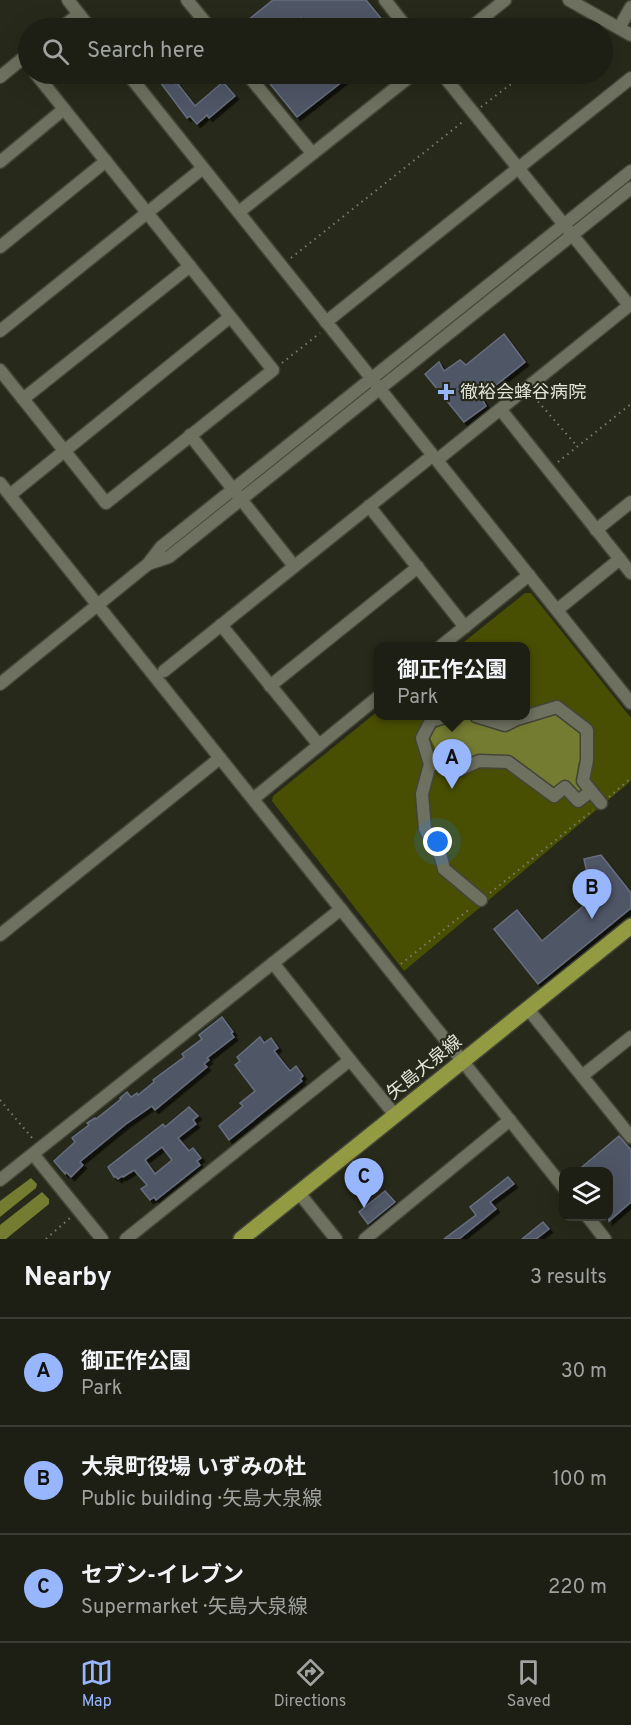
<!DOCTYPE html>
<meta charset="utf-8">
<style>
body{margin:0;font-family:Overpass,"Noto Sans JP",sans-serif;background:#25271d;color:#f1f3f6}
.controls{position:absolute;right:18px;bottom:18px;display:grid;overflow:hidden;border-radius:12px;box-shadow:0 6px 24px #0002}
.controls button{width:54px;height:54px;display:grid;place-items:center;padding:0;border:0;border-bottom:2px solid #3b3d34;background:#1d1f14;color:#f1f3f6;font:30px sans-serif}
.you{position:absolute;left:438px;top:842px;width:21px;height:21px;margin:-15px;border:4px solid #fff;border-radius:50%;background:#1a73e8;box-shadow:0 0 0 9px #1a73e833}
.badge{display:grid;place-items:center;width:39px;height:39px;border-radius:50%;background:#97b6fd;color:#111;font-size:20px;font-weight:700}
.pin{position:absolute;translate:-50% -50px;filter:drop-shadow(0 2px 3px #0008)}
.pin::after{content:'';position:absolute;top:32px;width:21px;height:18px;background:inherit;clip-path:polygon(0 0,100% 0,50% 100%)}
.popup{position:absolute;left:374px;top:642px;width:156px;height:78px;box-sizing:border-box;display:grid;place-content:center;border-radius:12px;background:#1d1f14;filter:drop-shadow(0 2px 4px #0005);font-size:20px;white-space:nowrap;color:#a0a2a0}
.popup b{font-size:22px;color:#f1f3f6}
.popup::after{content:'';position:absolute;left:50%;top:100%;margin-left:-12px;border:12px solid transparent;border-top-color:#1d1f14}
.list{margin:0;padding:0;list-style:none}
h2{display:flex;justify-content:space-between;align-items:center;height:78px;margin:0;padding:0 24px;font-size:26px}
h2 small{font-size:20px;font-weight:400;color:#a0a2a0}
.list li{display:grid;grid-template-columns:39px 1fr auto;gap:18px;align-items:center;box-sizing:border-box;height:108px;padding:0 24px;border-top:2px solid #3b3d34}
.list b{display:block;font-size:22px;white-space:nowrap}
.list p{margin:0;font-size:20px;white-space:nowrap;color:#a0a2a0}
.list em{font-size:20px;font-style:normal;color:#a0a2a0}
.icon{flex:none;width:33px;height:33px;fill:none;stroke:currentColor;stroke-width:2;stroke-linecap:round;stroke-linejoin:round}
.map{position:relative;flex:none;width:631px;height:1239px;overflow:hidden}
.search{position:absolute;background:#1d1f14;box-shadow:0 6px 24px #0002;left:18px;right:18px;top:18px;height:66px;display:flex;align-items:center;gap:15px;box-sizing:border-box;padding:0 21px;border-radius:33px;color:#a0a2a0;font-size:22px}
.sheet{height:402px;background:#1d1f14}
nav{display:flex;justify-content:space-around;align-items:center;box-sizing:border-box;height:84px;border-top:2px solid #3b3d34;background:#1d1f14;font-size:16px;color:#a0a2a0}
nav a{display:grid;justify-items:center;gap:3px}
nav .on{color:#97b6fd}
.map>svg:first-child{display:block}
</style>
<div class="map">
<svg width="631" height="1239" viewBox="0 0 631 1239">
<defs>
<filter id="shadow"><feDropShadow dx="3.5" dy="3.5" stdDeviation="0" flood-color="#0009"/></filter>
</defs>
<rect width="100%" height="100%" fill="#27291a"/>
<polygon fill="#494f02" points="525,593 531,593 631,718 631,781 404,971 272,801 273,796 378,711 378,716 526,716 526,646 459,646"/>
<g fill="#747c32">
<polygon points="553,714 572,721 581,733 584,753 578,765 577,780 585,789 576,796 554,793 510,758 459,765 440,758 429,736 430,731 453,720 478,720 496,730 513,729 530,718"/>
<polygon points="31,1178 37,1184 36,1188 0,1217 0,1201"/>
<polygon points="42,1192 49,1199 49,1204 6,1239 0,1239 0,1225"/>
</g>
<g fill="#4f5666" stroke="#676e7f" stroke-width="1.5" fill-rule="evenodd" filter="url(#shadow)">
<polygon points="273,0 366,0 389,28 310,28 301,18 288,28 238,28"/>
<polygon points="154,74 167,74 175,84 177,83 195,106 223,82 235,96 209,118 207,115 197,124 190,116 187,118"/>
<polygon points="262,74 352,74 297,117"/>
<polygon points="504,334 525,362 481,397 486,406 464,422 425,374 439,362 444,371 460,360 466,365"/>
<polygon points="601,855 631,893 631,908 538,984 494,929 517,910 542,941 594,897 582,882 588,877 584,859"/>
<polygon points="222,1017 233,1032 231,1033 234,1037 207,1058 209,1060 204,1064 207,1067 155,1110 152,1106 126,1124 82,1160 80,1162 83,1165 71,1177 66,1172 65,1174 54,1161 75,1142 72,1138 89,1125 87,1123 95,1118 96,1119 121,1099 120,1098 127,1092 131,1097 137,1093 138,1095 154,1082 153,1080 184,1057 182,1054 202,1039 199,1035"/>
<polygon points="260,1037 264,1043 271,1038 278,1048 274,1051 285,1065 290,1071 296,1066 303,1076 300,1079 302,1081 229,1140 219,1126 243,1106 240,1103 255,1091 235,1065 240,1061 237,1057"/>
<path d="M189,1107L198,1116L193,1120L196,1124L178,1138L189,1151L193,1148L201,1158L197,1161L200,1165L156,1200L154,1197L150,1200L141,1189L147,1185L134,1170L123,1177L122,1176L118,1179L115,1176L114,1177L108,1167L163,1124L165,1127ZM162,1147L172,1160L155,1174L145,1160Z"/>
<polygon points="619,1136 631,1150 631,1202 609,1221 609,1172 576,1172"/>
<polygon points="508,1177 514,1184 490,1202 496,1209 459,1239 444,1239 476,1215 470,1207"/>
<polygon points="385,1191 395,1202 368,1224 359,1212"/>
<polygon points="543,1222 549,1229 536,1239 522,1239"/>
</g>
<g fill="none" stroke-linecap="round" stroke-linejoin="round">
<defs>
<g id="minor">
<polyline points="68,0 90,28"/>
<polyline points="187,0 210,28"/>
<polyline points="385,0 407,28"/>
<polyline points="569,0 631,35"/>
<polyline points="61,28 79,14"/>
<polyline points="470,28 505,0"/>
<polyline points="619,28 631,7"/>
<polyline points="128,74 631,703"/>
<polyline points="247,74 312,153"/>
<polyline points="442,74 629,305"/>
<polyline points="0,77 28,54"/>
<polyline points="0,162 64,109"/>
<polyline points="239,212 413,74"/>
<polyline points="0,247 106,161"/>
<polyline points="326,322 631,78"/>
<polyline points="0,331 203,168"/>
<polyline points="0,370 106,503 273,370 36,74"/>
<polyline points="23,399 190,266"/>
<polyline points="501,410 631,573"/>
<polyline points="190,435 294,566"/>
<polyline points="437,460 631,304"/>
<polyline points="0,483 564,1188"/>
<polyline points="10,495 230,317"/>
<polyline points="369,506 465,627"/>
<polyline points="596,530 631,502"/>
<polyline points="148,564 169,557 631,188"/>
<polyline points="557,610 620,559"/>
<polyline points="221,625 319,745"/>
<polyline points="441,646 529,575"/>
<polyline points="164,671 427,460"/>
<polyline points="0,684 148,564 161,547 631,171"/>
<polyline points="270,686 418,567"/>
<polyline points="449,716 431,721 422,738 430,764 422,794 425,829 441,857 444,869 481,900"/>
<polyline points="476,716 505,725 517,719 557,707 587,730 587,760 583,781 601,803"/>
<polyline points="430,764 437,764 459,770 479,761 508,762 554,796 565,787 578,801 591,791"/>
<polyline points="253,799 378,697"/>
<polyline points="0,935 220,758"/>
<polyline points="273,963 350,1060"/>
<polyline points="528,1009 631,1137"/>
<polyline points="582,1076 631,1037"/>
<polyline points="33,1154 102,1239"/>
<polyline points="0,1180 341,909"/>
<polyline points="299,1193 336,1239"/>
<polyline points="587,1216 605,1239"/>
<polyline points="126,1239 350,1060 395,1115"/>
<polyline points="365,1239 510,1120"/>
</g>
<polyline id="major" points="241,1239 631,926"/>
</defs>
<use href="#minor" stroke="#424438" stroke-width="15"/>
<use href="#major" stroke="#424438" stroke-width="18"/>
<g stroke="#7b7d71" stroke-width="2" stroke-dasharray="1.5 4.5" stroke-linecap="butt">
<polyline points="179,28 189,21"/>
<polyline points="581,28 588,23"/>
<polyline points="481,107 524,74"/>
<polyline points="291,258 465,120"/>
<polyline points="282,363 320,333"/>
<polyline points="534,397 577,446"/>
<polyline points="558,462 631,404"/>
<polyline points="609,797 631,778"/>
<polyline points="490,893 593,810"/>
<polyline points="401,964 471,908"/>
<polyline points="0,1100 33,1139"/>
<polyline points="46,1239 71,1217"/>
</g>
<use href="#minor" stroke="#6e715f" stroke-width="12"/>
<use href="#major" stroke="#929b41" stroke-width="15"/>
</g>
<path fill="#97b6fd" stroke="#27291a" stroke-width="2" d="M443 383h6v6h6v6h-6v6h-6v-6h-6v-6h6z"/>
<g text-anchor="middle" stroke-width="4.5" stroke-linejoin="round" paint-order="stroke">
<g font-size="18" fill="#e2e4da" stroke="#27291a" text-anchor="start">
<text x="460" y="398">徹裕会蜂谷病院</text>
</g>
<g font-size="18" fill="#e2e4da" stroke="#27291a">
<text transform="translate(424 1067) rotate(-39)" y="6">矢島大泉線</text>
</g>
</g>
</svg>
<div class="controls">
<button><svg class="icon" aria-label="layers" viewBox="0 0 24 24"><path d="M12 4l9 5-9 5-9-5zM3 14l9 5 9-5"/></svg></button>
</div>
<div class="you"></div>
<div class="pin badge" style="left:452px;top:789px">A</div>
<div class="popup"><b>御正作公園</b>Park</div>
<div class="pin badge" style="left:592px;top:919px">B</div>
<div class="pin badge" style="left:364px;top:1208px">C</div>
<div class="search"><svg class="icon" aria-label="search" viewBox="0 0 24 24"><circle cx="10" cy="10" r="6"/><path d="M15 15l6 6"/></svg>Search here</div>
</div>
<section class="sheet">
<h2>Nearby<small>3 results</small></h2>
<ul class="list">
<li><span class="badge">A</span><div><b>御正作公園</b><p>Park</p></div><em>30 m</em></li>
<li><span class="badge">B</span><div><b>大泉町役場 いずみの杜</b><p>Public building · 矢島大泉線</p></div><em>100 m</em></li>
<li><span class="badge">C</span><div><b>セブン-イレブン</b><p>Supermarket · 矢島大泉線</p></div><em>220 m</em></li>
</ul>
</section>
<nav>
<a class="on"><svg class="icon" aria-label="map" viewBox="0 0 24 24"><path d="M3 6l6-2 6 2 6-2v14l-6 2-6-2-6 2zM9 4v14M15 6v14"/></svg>Map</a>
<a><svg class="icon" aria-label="directions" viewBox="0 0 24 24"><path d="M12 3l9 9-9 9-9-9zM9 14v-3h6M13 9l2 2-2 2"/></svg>Directions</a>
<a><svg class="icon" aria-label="saved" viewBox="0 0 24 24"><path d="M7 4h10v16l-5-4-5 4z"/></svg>Saved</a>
</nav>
